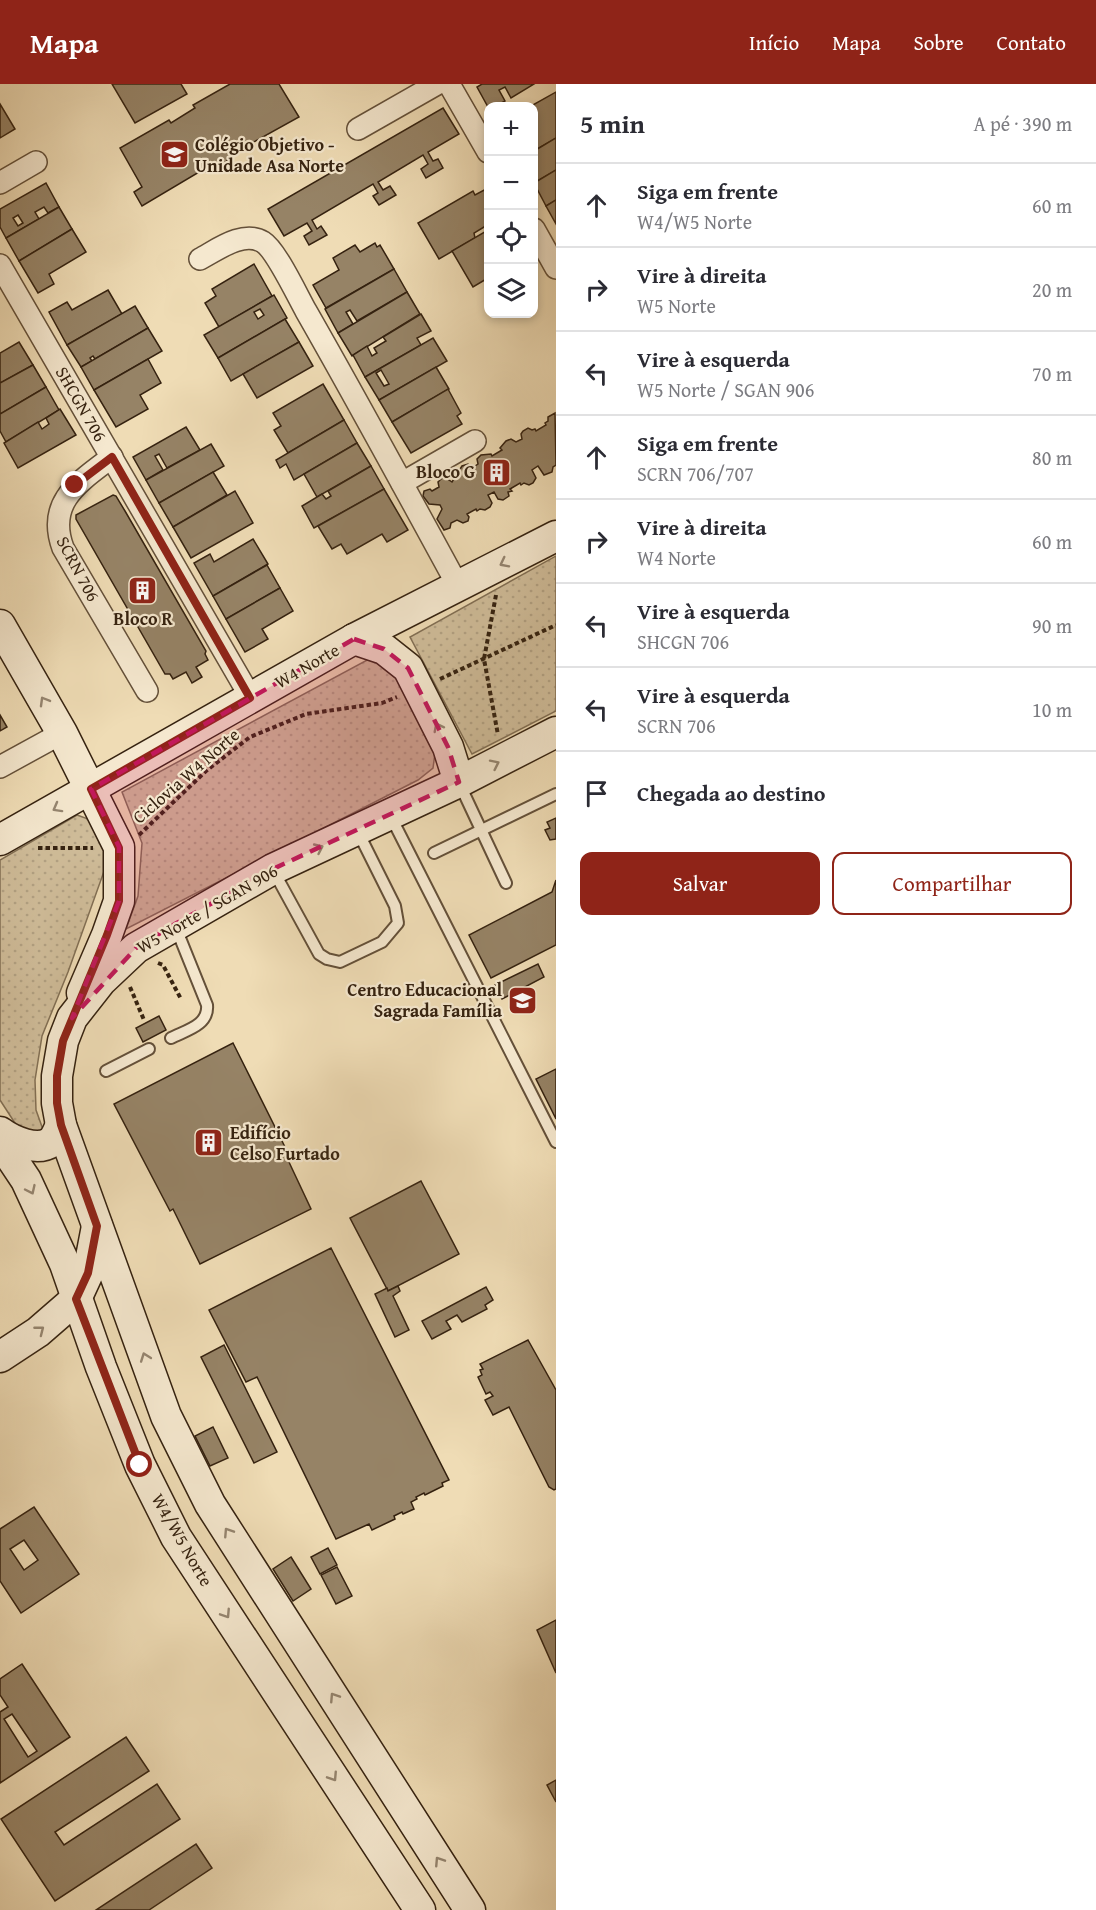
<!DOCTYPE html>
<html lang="pt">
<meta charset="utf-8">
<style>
body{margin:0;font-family:"Gentium Book Plus",serif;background:#f2f2f3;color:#2b2b33}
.controls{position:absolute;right:18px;top:18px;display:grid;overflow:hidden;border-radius:12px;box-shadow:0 3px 9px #0003}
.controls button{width:54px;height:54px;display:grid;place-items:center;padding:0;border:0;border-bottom:2px solid #e1e1e2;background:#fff;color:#2b2b33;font:30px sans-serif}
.stop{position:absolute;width:18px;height:18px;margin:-14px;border:4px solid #8f2418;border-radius:50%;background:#fff}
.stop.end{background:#8f2418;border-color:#fff;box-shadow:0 2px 6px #0008}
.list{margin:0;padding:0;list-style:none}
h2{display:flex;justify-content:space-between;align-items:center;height:78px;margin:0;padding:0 24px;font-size:26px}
h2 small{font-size:20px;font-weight:400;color:#7c7c81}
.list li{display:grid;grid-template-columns:39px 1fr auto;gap:18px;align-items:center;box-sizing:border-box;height:84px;padding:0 24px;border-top:2px solid #e1e1e2}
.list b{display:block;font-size:22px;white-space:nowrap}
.list p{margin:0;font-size:20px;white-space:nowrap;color:#7c7c81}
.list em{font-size:20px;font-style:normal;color:#7c7c81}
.actions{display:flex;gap:12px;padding:18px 24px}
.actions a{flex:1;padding:14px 0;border:2px solid #8f2418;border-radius:12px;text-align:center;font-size:21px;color:#8f2418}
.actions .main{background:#8f2418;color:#fff}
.icon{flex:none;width:33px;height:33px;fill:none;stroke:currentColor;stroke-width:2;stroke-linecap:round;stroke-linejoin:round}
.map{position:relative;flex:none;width:556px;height:1826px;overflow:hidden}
header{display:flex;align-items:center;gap:36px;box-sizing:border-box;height:84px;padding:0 30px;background:#8f2418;color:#fff}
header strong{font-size:28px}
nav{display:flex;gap:33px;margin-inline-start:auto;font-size:21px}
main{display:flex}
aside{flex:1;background:#fff}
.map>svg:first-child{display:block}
</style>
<header>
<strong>Mapa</strong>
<nav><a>Início</a><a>Mapa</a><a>Sobre</a><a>Contato</a></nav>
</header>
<main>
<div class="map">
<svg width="556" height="1826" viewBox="0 0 556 1826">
<defs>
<pattern id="grass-dots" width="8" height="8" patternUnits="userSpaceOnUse" patternTransform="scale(1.5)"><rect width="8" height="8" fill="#cfbc99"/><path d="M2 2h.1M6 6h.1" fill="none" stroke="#b2a183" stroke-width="1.8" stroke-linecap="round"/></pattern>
</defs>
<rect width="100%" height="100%" fill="#efdcb5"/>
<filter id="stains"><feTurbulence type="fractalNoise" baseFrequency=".00333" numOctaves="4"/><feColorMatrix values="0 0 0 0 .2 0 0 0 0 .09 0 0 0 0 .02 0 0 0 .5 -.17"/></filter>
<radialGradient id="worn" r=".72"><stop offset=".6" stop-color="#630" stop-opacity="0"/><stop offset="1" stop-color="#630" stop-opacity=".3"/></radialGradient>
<g fill="url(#grass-dots)" stroke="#826f54" stroke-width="1.5">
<polygon points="556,472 556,627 472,670 410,553"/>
<polygon points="369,575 387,579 398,590 436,662 433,684 418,696 126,845 138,812 142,759 122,708"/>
<polygon points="77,731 91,736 101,752 107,779 68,888 42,952 35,996 36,1026 46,1054 24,1053 0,1016 0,776"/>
</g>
<g fill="#968366" stroke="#352210" stroke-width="1.5" fill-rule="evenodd">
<polygon points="112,0 181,0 187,10 135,39"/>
<polygon points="230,0 279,0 299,33 232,70 226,78 210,88 199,88 142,122 134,108 142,103 120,64 169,36 171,39 195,24 193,21"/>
<polygon points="482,0 534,0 511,14 505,3 499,6 505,17 496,22 488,23 477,3"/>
<polygon points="556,8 556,54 534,67 534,22 531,22"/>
<polygon points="0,20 15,45 0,54"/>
<polygon points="443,24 459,50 428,68 433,77 438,75 443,84 426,94 421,85 428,80 423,71 378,98 383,106 390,102 396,111 379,121 373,112 378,109 373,100 312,136 317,145 321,142 327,151 309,161 304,152 312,147 307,139 284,152 268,125"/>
<polygon points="556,54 556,86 534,99 534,67"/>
<polygon points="556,86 556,116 546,122 534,99"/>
<path d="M46,99L59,123L48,129L44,123L35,128L39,135L6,154L0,143V125ZM18,131L23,139L18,142L13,134Z"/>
<polygon points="488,104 488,146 484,143 474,149 475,154 439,175 418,139 473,107 475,111"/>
<polygon points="556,116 556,140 546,122"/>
<polygon points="59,123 72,145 19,177 6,154"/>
<polygon points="72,145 86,168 49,190 54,200 38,209 19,177"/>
<polygon points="488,146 488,194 473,203 452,167"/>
<polygon points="375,159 377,163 380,161 394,185 326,224 313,201 339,186 333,174 355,161 360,168"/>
<polygon points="254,180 272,212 219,243 205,219 216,212 212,205"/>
<polygon points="394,185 407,208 357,237 350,226 346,228 353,240 338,249 325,225"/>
<polygon points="108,206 122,230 67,261 49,228 67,218 72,226"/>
<polygon points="407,208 420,230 352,272 338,249"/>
<path d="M274,211L287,234L218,274L204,251ZM260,225L264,231L258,235L254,228Z"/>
<polygon points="135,222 148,244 95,275 93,272 90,274 92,277 81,283 67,261"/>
<polygon points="421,230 431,247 417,254 421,261 365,293 353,271 367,262 372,272 377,269 374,264 386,257 383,253"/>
<polygon points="285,235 299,258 231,297 218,274"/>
<polygon points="148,244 162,267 94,306 81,283"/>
<path d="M433,254L447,277L379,316L365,293ZM381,286L389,300L384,302L376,289Z"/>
<polygon points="19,258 33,281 0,299 0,269"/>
<polygon points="299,258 313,282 257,314 243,290"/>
<polygon points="148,275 161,299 140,311 148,325 116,343 94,306"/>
<polygon points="33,281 46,303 0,330 0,299"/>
<polygon points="436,283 449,305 392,338 379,316"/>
<polygon points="323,300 344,336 288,369 274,346 281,342 273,329"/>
<polygon points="46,303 59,326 6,358 0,347 0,330"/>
<polygon points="448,305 461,329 457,332 462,340 411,369 392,338"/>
<polygon points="60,325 76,351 18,384 4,359 38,338 42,345 49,340 46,334"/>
<polygon points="555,329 556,381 553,383 552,388 544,391 538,382 532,386 536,394 533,399 529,401 524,399 521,401 520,399 510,405 512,407 508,408 509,412 503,416 498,415 494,408 488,411 492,419 490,423 485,426 480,425 477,427 476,425 467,430 469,433 468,437 463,439 457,436 451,439 450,444 444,446 437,435 442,425 440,421 429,420 423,412 424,407 430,405 432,407 439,403 438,398 442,394 446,394 452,398 462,382 468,380 472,384 478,380 477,375 481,371 491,370 492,372 502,366 500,364 506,357 511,355 516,358 522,355 521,350 523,347 528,344 532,346 535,345 536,347 546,341 545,339 548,337 548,333"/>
<polygon points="344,336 357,359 294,396 286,380 280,384 276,376"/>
<polygon points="186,343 200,366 167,384 159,370 155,372 163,386 146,396 133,373"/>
<polygon points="357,359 371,382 317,413 304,390"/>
<polygon points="211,360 224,382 159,419 146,396"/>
<polygon points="371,382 384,405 314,444 302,422 322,410 326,415 331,412 328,407"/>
<polygon points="213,388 227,411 173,443 159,419"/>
<polygon points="384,405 408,446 387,458 382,450 347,470 341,460 332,465 318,442"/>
<polygon points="235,407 253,439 191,474 173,443"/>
<polygon points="113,411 116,412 125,427 206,567 205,570 208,576 196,583 202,593 192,599 186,588 173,595 170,590 165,590 76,435 76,431"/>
<polygon points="253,455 268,480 213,512 194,479 210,470 214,478"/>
<polygon points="267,481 280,504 226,535 213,512"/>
<polygon points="280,504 293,527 262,545 268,555 245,568 226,535"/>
<polygon points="0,631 7,643 0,647"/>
<polygon points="556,734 556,755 550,756 545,746 550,744 547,738"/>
<polygon points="556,796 556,861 491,894 469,851 552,808"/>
<polygon points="538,880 544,893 502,915 495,901"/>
<polygon points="159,932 166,946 143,958 136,944"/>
<polygon points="233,959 291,1075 288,1076 311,1125 200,1180 173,1125 170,1127 114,1020"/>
<polygon points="556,985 556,1035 536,995"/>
<polygon points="421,1097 459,1170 388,1207 350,1134"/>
<polygon points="331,1164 449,1396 442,1399 443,1402 425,1411 424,1409 416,1413 417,1415 411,1418 414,1425 403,1430 402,1428 394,1432 395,1435 372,1446 369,1440 336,1455 257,1293 246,1298 209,1226"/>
<polygon points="398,1202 400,1207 393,1212 409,1246 395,1253 375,1210 387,1204 388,1207"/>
<polygon points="486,1203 493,1216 485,1221 487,1225 462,1238 457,1231 446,1237 451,1245 432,1255 422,1237"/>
<polygon points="528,1256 556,1306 556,1405 554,1406 549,1403 509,1323 493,1331 485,1316 493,1312 490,1308 486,1310 478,1293 482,1291 480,1286 483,1285 480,1280"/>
<polygon points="224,1261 277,1368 254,1379 201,1273"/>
<polygon points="213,1343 228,1374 210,1382 195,1352"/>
<path d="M34,1423L79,1490L21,1529L0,1497V1445ZM24,1456L38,1476L24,1486L10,1465Z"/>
<polygon points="328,1464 337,1481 320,1490 311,1473"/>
<polygon points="291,1473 311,1505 293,1517 273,1485"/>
<polygon points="337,1483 352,1512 336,1520 321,1491"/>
<polygon points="556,1536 556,1589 537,1546"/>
<path d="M22,1580L70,1653L0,1699V1628L8,1623L0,1611V1595ZM12,1630L37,1667L28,1673L4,1635Z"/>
<polygon points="126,1653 149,1687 55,1748 64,1761 157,1700 180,1735 55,1817 1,1735"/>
<polygon points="556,1696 556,1718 547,1701"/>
<polygon points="196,1760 212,1784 149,1826 96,1826"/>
</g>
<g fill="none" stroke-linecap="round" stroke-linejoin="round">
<defs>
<g id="lane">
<polyline points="460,701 506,799"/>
<polyline points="391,733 556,1058"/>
<polyline points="434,769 556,710"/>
<polyline points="273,786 319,870 327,875 340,878 382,858 398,839 395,822 358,748"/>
<path d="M171,954C187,946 209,941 207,921L176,844"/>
<polyline points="106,987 149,965"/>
</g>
<g id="street">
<polyline points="449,0 488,68"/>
<polyline points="358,45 437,0"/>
<polyline points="0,99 36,78"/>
<polyline points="534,145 556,184"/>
<path d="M200,175C217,166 243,146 263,158C276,166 297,211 306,227C358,318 408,410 458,502"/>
<polyline points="0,181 251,614"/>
<path d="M112,373C79,398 46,418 63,464L147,607"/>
<polyline points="402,399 475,357"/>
<polyline points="0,683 62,649"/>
</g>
<g id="secondary">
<polyline points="0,541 62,649 119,763 119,817 107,851 82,909"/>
<polyline points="354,555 384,565 408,584 448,663 459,698"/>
<polyline points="0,756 354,555 556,452"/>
<path d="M0,1048C12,1057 37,1068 51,1058C56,1054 58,1047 61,1041"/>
<polyline points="0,1057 26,1096 65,1180 101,1283 140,1381 176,1453 420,1826"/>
<polyline points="0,1273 38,1248 76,1215 88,1189 97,1142"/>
<polyline points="470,1826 210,1420 166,1332 61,1041 57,1019 57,992 63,957 72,934 101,897 136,864 273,785 459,698 556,648"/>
</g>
</defs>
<use href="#lane" stroke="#645039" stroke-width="14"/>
<use href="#street" stroke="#645039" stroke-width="24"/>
<use href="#secondary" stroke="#352210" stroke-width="33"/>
<g stroke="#352210" stroke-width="4" stroke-dasharray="4.5 3" stroke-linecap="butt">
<polyline points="496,511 484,575 498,651"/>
<polyline points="440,595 556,541"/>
<polyline points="139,751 206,687 250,653 306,630 382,619 397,613"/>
<polyline points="38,764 93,764"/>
<polyline points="158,879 163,881 181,915"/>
<polyline points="130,903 144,936"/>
</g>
<use href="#lane" stroke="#f5e8cf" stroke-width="10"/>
<use href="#street" stroke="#f5e8cf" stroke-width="21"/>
<use href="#secondary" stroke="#f5e8cf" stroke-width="30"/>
</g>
<defs><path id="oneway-chevron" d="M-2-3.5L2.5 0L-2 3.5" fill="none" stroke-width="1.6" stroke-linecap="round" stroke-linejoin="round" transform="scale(1.5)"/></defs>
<g stroke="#958570">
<use href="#oneway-chevron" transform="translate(504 479) rotate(153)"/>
<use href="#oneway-chevron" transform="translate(44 617) rotate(-120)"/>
<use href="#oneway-chevron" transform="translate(438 643) rotate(-117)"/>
<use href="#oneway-chevron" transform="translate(495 680) rotate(-26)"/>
<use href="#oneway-chevron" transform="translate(57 724) rotate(151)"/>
<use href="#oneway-chevron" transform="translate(319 764) rotate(-25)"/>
<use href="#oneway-chevron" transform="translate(31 1106) rotate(65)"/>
<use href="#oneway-chevron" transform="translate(40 1246) rotate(-38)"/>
<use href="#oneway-chevron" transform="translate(145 1273) rotate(-110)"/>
<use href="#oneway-chevron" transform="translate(228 1448) rotate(-123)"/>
<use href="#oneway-chevron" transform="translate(226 1530) rotate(57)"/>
<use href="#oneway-chevron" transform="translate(334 1613) rotate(-123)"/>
<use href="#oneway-chevron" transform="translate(333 1693) rotate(57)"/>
<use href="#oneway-chevron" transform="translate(439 1777) rotate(-123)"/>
</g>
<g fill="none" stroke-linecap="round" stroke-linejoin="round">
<polyline stroke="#8f2418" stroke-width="8" points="75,401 112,373 250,614 91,705 119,764 119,817 107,851 63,957 57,992 57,1019 61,1041 97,1142 88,1189 76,1215 140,1381"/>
</g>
<path fill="#c2185b" fill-opacity="0.2" stroke="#c2185b" stroke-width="4.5" stroke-dasharray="12 8" stroke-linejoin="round" d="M354,555L384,565L408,584L448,663L459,698L273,785L175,840L136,864L72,934L119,817V763L91,705Z"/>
<defs>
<symbol id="school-square" viewBox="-11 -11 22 22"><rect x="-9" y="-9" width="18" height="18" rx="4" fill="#8f2418" stroke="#f5e8cf"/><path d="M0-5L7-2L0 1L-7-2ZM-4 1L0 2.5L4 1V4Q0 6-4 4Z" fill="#fff"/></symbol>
<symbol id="building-square" viewBox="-11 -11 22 22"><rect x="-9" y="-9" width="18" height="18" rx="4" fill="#8f2418" stroke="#f5e8cf"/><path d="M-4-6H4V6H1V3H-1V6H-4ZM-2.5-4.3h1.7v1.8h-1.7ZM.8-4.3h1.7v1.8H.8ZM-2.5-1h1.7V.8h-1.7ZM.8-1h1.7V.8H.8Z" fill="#fff"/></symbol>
</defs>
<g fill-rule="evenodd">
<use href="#school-square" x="158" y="54" width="33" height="33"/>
<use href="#building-square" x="480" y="372" width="33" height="33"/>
<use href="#building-square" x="126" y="490" width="33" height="33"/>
<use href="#school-square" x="506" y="900" width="33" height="33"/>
<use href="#building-square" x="192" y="1042" width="33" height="33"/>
</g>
<g text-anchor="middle" stroke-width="4.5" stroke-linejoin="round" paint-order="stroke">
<g font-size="18" font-weight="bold" fill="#352210" stroke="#f5e8cf" text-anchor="start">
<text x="195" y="67">Colégio Objetivo -<tspan x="195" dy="21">Unidade Asa Norte</tspan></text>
<text x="475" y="394" text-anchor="end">Bloco G</text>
<text x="143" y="541" text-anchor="middle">Bloco R</text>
<text x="502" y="912" text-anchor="end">Centro Educacional<tspan x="502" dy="21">Sagrada Família</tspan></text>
<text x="230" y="1055">Edifício<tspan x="230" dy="21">Celso Furtado</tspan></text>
</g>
<g font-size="18" fill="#352210" stroke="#f5e8cf">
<text transform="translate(81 320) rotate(60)" y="6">SHCGN 706</text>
<text transform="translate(78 485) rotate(62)" y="6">SCRN 706</text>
<text transform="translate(307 582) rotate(-30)" y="6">W4 Norte</text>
<text transform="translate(186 692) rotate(-41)" y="6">Ciclovia W4 Norte</text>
<text transform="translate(207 825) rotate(-30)" y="6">W5 Norte / SGAN 906</text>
<text transform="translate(182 1456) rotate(60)" y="6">W4/W5 Norte</text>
</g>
</g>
<rect width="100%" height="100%" filter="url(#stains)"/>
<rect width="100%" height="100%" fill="url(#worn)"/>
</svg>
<div class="controls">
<button>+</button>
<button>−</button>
<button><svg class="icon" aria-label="locate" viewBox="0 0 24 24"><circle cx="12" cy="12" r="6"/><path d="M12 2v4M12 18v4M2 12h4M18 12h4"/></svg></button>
<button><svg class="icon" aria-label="layers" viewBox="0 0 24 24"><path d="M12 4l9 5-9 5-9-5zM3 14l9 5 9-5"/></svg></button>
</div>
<div class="stop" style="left:140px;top:1381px"></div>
<div class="stop end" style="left:75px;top:401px"></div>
</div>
<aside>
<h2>5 min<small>A pé · 390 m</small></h2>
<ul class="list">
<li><svg class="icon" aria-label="ahead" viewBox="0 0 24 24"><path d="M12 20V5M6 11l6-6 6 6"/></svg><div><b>Siga em frente</b><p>W4/W5 Norte</p></div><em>60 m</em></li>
<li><svg class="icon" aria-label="right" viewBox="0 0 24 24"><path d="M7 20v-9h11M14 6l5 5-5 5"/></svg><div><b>Vire à direita</b><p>W5 Norte</p></div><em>20 m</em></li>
<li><svg class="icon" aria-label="left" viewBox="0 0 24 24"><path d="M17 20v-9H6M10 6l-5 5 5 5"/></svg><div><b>Vire à esquerda</b><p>W5 Norte / SGAN 906</p></div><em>70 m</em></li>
<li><svg class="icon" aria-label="ahead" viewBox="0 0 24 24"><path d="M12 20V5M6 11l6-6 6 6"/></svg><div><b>Siga em frente</b><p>SCRN 706/707</p></div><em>80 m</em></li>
<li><svg class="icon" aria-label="right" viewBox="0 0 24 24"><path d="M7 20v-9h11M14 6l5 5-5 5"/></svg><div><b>Vire à direita</b><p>W4 Norte</p></div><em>60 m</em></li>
<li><svg class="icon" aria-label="left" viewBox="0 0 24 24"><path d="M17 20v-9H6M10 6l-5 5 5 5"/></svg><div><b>Vire à esquerda</b><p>SHCGN 706</p></div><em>90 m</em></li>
<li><svg class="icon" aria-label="left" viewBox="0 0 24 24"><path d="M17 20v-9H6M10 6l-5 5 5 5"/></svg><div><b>Vire à esquerda</b><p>SCRN 706</p></div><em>10 m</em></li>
<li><svg class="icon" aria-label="arrive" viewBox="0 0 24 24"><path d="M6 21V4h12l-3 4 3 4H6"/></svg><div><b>Chegada ao destino</b></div></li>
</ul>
<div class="actions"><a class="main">Salvar</a><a>Compartilhar</a></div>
</aside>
</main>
